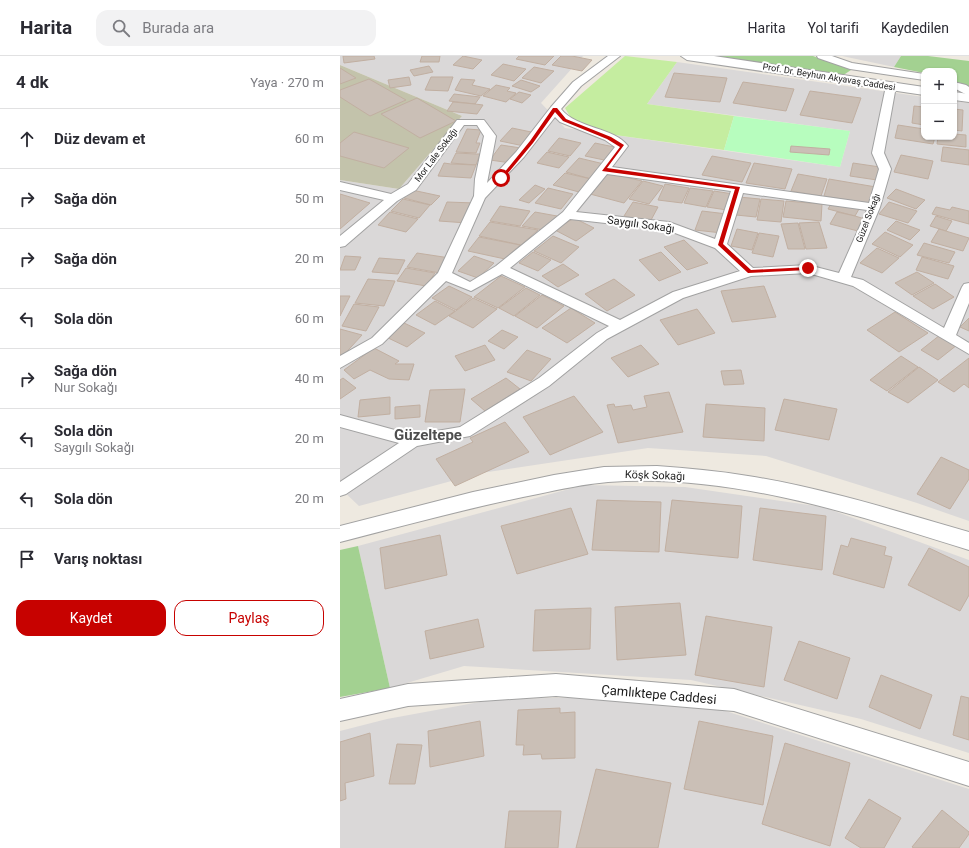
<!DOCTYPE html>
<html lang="tr">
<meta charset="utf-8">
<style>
body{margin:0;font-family:Roboto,sans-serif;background:#f2f2f3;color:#2b2b33}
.controls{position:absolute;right:12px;top:12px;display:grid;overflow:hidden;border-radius:8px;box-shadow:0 1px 3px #0004}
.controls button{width:36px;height:36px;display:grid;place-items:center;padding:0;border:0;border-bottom:1px solid #e1e1e2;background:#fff;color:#2b2b33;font:20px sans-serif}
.stop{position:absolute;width:12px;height:12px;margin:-9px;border:3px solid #c70200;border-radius:50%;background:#fff}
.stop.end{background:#c70200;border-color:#fff;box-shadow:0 1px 4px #0008}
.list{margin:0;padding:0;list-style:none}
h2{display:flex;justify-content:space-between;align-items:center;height:52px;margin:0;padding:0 16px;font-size:17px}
h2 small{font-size:13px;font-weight:400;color:#7c7c81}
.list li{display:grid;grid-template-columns:26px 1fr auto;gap:12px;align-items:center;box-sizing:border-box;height:60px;padding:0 16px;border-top:1px solid #e1e1e2}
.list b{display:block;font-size:15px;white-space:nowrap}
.list p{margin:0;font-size:13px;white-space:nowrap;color:#7c7c81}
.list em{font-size:13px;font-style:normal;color:#7c7c81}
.actions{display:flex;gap:8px;padding:12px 16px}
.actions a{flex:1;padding:9px 0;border:1px solid #c70200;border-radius:12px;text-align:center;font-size:14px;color:#c70200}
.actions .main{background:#c70200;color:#fff}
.icon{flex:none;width:22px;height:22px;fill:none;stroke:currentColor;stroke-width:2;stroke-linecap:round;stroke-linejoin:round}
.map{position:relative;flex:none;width:629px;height:792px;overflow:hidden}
header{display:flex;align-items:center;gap:24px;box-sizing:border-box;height:56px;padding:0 20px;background:#fff;border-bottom:1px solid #e1e1e2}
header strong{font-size:19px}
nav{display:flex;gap:22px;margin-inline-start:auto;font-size:14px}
.search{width:280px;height:36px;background:#f2f2f3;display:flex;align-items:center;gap:10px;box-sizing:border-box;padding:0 14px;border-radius:12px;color:#7c7c81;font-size:15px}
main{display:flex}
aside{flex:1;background:#fff}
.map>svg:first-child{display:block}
</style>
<header>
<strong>Harita</strong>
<div class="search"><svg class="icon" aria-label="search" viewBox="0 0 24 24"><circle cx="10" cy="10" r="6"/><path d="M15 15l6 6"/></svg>Burada ara</div>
<nav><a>Harita</a><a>Yol tarifi</a><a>Kaydedilen</a></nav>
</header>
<main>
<aside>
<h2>4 dk<small>Yaya · 270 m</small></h2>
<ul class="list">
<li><svg class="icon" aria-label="ahead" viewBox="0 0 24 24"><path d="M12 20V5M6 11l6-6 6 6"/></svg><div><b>Düz devam et</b></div><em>60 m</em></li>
<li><svg class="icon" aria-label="right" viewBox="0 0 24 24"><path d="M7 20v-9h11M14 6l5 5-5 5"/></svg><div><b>Sağa dön</b></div><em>50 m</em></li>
<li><svg class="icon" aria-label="right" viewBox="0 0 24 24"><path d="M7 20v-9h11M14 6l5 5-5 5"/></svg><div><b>Sağa dön</b></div><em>20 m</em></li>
<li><svg class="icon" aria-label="left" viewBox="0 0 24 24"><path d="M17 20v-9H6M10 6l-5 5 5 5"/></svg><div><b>Sola dön</b></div><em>60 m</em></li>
<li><svg class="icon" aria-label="right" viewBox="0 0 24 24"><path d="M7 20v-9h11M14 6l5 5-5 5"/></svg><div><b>Sağa dön</b><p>Nur Sokağı</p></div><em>40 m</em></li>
<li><svg class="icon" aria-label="left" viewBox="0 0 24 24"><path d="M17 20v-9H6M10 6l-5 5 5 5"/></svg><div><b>Sola dön</b><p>Saygılı Sokağı</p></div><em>20 m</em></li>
<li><svg class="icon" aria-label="left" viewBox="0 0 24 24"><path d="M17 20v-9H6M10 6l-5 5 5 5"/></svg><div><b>Sola dön</b></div><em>20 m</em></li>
<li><svg class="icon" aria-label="arrive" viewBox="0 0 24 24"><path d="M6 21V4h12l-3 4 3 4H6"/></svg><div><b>Varış noktası</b></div></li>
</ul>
<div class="actions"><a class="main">Kaydet</a><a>Paylaş</a></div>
</aside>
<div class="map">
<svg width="629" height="792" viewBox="0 0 629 792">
<rect width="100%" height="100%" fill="#eee9e0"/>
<g fill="#dad8d8">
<polygon points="0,0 243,0 201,47 225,72 500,111 510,75 307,48 337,6 584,41 584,81 614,81 614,45 629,47 629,465 577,447 426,400 308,392 141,417 19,450 0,432 0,124 59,133 122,60 0,9"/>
<polygon points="502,0 561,0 554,11"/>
<polygon points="244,429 345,431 483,451 629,504 629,697 521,663 351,624 124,610 50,632 18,490"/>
<polygon points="264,641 373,651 629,733 629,792 0,792 0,675 47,663 156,643"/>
</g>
<polygon fill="#c3c3ab" points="0,9 122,60 59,133 0,124"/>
<polygon fill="#c5eda0" points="285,0 337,6 307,48 394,60 384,94 275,79 232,64 225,52"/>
<g fill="#a3d191">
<polygon points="372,0 473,0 511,14 502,20"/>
<polygon points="561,0 588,0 629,5 629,32 614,25 614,15 584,15 584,17 554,11"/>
<polygon points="18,490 50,632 0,641 0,494"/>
</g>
<polygon fill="#b7fdbe" points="394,60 510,75 500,111 384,94"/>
<g fill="#cabfb6" stroke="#c1afa1">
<polygon points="3,0 34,0 35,3 4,7"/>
<polygon points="82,0 100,0 99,6 80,6"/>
<polygon points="123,0 142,4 133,13 113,9"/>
<polygon points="179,0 214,0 205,9 176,3"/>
<polygon points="221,0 232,0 252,4 242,15 212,9"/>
<polygon points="163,8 186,13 174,25 151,19"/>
<polygon points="89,10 93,16 74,20 70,14"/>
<polygon points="194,11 214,15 201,27 182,22"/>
<polygon points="0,12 16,22 0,28"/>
<polygon points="334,17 387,22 380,46 325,41"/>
<polygon points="69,21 71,29 50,32 48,24"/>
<polygon points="91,21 113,21 108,35 85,34"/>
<polygon points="29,23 66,44 30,60 0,41 0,34"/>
<polygon points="121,23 135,24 132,29 150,33 141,40 115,34"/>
<polygon points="181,24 200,30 191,36 172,30"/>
<polygon points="403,26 454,33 446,55 393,47"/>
<polygon points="156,29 170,32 167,35 176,37 166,46 143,40"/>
<polygon points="470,35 521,42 512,67 460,59"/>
<polygon points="179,36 191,39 182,47 170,43"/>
<polygon points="114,38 140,41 135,48 109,45"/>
<polygon points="77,42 116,65 80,82 41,58"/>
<polygon points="113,46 135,48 143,49 137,58 107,55"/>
<polygon points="574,50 584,51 584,69 572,67"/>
<polygon points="614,53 623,54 622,75 614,74"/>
<polygon points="558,69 584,73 584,81 595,81 593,88 555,82"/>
<polygon points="172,72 196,77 184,90 160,85"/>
<polygon points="127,73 141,74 136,87 140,87 136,97 116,96"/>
<polygon points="14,76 69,92 44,112 0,100 0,87"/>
<polygon points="614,78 626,79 626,91 597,88 598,81 614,81"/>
<polygon points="219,82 241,87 230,100 208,95"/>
<polygon points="255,87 279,92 269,105 245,100"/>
<polygon points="161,89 181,92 171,107 150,104"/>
<polygon points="451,90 490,93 489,99 450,96"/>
<polygon points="603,91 629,94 629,109 601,105"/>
<polygon points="207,96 229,101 219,112 197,107"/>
<polygon points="116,97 136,98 140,98 136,109 111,107"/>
<polygon points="561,99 593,105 588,123 554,116"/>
<polygon points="372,100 411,107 402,126 362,119"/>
<polygon points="239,102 264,108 251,123 226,116"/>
<polygon points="104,107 111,108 136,109 131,122 98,120"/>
<polygon points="414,107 452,113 445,133 406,127"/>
<polygon points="513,107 540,111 537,124 510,120"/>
<polygon points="225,117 251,123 239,136 213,129"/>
<polygon points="268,117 302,125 284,147 250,138"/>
<polygon points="458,118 487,123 481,140 451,135"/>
<polygon points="489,123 536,131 531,148 484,140"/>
<polygon points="303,125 323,130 309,148 289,143"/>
<polygon points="325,128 349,132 342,147 318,144"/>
<polygon points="195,129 205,133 189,147 179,144"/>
<polygon points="208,132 233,138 221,153 195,147"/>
<polygon points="350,132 373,135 366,151 344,147"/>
<polygon points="556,133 585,144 576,153 547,142"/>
<polygon points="72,134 100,140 91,149 64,142"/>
<polygon points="374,135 393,138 387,154 367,151"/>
<polygon points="0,138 30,147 0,173"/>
<polygon points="399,141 420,143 416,161 396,159"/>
<polygon points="63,143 90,149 79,162 51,155"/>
<polygon points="421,143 444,145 441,166 417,164"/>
<polygon points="446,145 482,148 481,165 443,161"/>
<polygon points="107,146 135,147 127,167 99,165"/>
<polygon points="293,146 318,151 310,166 284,160"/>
<polygon points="492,146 519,153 515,160 488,153"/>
<polygon points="549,146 577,155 568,167 539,158"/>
<polygon points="160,150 190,155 180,170 150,165"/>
<polygon points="596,151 610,154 612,151 629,155 629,168 592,158"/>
<polygon points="362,155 387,158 382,177 355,174"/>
<polygon points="50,156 78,163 66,176 38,169"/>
<polygon points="195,156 217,160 203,174 182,170"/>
<polygon points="497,156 515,160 525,163 518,175 490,168"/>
<polygon points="596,160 612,165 606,175 590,170"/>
<polygon points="234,162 254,172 236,185 215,174"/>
<polygon points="556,165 580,174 570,184 547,174"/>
<polygon points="150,166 198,174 181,189 139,180"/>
<polygon points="479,166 487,192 466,193 459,167"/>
<polygon points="458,167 465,193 448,193 441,168"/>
<polygon points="397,173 418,177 412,194 391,190"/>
<polygon points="599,173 629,182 623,195 591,186"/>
<polygon points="545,176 573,189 560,201 532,188"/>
<polygon points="419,177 439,180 433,201 412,197"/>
<polygon points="213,180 239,191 221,207 194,195"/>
<polygon points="139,181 180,189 165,203 128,195"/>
<polygon points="344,184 368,207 347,214 324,191"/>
<polygon points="584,187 615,196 609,207 577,199"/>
<polygon points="537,192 559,202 542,217 520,207"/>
<polygon points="193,196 211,204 198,215 179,207"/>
<polygon points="321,196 341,216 319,225 299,204"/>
<polygon points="77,197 110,202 100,217 67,211"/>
<polygon points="5,200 21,201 15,214 0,214"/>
<polygon points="134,200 154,207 138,222 118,215"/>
<polygon points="582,201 614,210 608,223 576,214"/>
<polygon points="39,202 65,204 58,218 32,216"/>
<polygon points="223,208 239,219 218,231 202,220"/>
<polygon points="66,212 95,217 86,230 57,225"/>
<polygon points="577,216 594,227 572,239 555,227"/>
<polygon points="161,220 185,231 158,252 134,241"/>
<polygon points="28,223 55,225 44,250 15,247"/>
<polygon points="274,223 295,239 267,255 245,238"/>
<polygon points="595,228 614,241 593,253 573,240"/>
<polygon points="109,230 132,241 116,254 92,242"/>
<polygon points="424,230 436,261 392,266 381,235"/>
<polygon points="186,232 200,239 174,260 159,252"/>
<polygon points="202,239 224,250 197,272 175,260"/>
<polygon points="0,240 10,240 0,260"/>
<polygon points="133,242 157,253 133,272 109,260"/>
<polygon points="95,245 115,255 95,269 76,259"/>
<polygon points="14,248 39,251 26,275 2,270"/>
<polygon points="231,252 255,267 227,287 202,272"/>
<polygon points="357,253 375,277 338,289 320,264"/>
<polygon points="555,256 588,277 559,296 527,274"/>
<polygon points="629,262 629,275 620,271"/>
<polygon points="62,266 85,277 67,291 44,280"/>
<polygon points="0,273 22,279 0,303"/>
<polygon points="162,274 178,281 164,293 148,285"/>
<polygon points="600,279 617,289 598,304 581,294"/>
<polygon points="145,289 155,304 125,315 115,300"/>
<polygon points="301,289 319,308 288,321 271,302"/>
<polygon points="34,292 59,305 55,308 74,308 69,324 49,323 30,314 14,323 4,314"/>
<polygon points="187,294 211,303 191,325 167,316"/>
<polygon points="561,300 578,311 547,335 530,324"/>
<polygon points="629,302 629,332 624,328 614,336 598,326"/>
<polygon points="579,311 598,324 568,347 548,336"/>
<polygon points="401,314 404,328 384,329 381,315"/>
<polygon points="3,322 16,332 0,343 0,324"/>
<polygon points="166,322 180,333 145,355 131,343"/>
<polygon points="125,333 120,366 85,366 90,334"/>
<polygon points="329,336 343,376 278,387 267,349 274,348 275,351 291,349 293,354 307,351 304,340"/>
<polygon points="234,340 263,376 210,399 183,361"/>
<polygon points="50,341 50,358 18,361 20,344"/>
<polygon points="444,343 497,353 489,384 435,374"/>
<polygon points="366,348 425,352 424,385 363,381"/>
<polygon points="80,349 80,361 55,363 55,351"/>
<polygon points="165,366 189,396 115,430 96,403 133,386 130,382"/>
<polygon points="601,401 629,414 629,423 610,453 577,438"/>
<polygon points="257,444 321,446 319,496 252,494"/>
<polygon points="332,444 402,450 398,502 325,495"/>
<polygon points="231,452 248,498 177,518 161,470"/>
<polygon points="420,452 486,460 482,514 413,504"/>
<polygon points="100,479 107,519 45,533 40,492"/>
<polygon points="511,482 546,491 544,499 552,501 544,532 493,518 501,489 508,491"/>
<polygon points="589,492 629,511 629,539 620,555 568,529"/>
<polygon points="340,547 346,599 277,604 275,551"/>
<polygon points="251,552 250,593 193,595 195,554"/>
<polygon points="366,560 432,571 424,631 355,619"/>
<polygon points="138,563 144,591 90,603 85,575"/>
<polygon points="459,585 510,602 497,643 444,624"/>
<polygon points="541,619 592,639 580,673 529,651"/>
<polygon points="621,640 629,642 629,684 613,679"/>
<polygon points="220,652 220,657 235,656 235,702 202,703 201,698 183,699 184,689 176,689 178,654"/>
<polygon points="140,665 144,700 90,711 88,675"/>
<polygon points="359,665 433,680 423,749 344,733"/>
<polygon points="30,677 34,720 5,727 6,743 0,745 0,686"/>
<polygon points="445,687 510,707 490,790 422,768"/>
<polygon points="57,688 82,689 75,728 49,728"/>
<polygon points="256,713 331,727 318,792 236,792"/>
<polygon points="529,743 561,762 544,792 521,792 505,782"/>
<polygon points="602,754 629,776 629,778 619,792 574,792 572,791"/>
<polygon points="169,755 221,755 218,792 165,792"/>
</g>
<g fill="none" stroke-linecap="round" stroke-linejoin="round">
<defs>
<g id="minor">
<path d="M268,0H280L241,30L221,53C237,73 274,71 288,90L272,111L529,147L539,113L532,97L546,30L547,28H555L556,30L544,97L551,113L540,151L511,221L523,224L604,272L622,231L624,228L629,227V247L616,279L629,287V298L513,230L468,217L411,220L343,242L267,283L209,330L130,380L77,390L6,438L0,440V426L59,387L0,371V359L73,379L120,371L199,322L257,277L269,270L162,218L131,235L106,225L42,288L0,312V300L32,282L98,217L134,140L135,123L144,80L137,69H124L76,134L57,145L5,190L0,191V180L44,144L0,134V126L51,138L68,128L117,64H144L156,80L147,127L176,96L211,51L233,26ZM215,61L220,66L265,84L275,91L223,156L156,210L130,226L112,217L145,142L184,101ZM267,118L391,135L375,183L329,166L236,156ZM403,137L527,154L499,217L468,209L413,212L387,188ZM230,163L327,174L375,192L400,215L333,236L280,264L170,212Z"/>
<polygon points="477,0 492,0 512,7 584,18 584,24 510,13 478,2"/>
<polygon points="614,26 626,29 629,31 629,40 614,32"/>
</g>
<g id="tertiary">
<polygon points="341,0 374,0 584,31 584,39 347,4"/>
<polygon points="614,36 629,38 629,46 614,44"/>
<path d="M317,410C347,412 378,415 408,420C483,432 556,455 629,476V494C513,458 391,417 268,426C245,428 221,433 198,438C131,451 66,469 0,486V470L133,436L214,419L264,411Z"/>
<polygon points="216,618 394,633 629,706 629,730 394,655 216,640 68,650 0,665 0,643 68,628"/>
</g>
</defs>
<use href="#minor" stroke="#a2a2a2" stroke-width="2"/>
<use href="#tertiary" stroke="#a2a2a2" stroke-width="2"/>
<use href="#minor" fill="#fff" fill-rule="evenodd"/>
<use href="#tertiary" fill="#fff" fill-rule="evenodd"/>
</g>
<polygon fill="#c70200" points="213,52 217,52 226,63 271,81 284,89 267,112 400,131 383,188 411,214 468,211 471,212 468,214 408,217 378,189 395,133 262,115 280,91 267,83 223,65 215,56 193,87 163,123 159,123 190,85"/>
<g text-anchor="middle" stroke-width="4" stroke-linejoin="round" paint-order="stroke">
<g font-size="9" fill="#1b1b1b" stroke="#fff">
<text transform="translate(489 21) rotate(9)" y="3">Prof. Dr. Beyhun Akyavaş Caddesi</text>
<text transform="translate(96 99) rotate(-53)" y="3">Mor Lale Sokağı</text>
<text transform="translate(528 162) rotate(-69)" y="3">Güzel Sokağı</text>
</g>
<g font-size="11" fill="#1b1b1b" stroke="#fff">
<text transform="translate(301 168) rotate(8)" y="4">Saygılı Sokağı</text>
<text transform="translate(315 419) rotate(2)" y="4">Köşk Sokağı</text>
</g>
<g font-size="13" fill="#1b1b1b" stroke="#fff">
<text transform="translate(319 638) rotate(5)" y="5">Çamlıktepe Caddesi</text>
</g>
<g font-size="15" font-weight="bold" fill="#4e4e4e" stroke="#fff">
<text x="88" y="384">Güzeltepe</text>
</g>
</g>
</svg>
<div class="controls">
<button>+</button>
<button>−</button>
</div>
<div class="stop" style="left:161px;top:122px"></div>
<div class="stop end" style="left:468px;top:212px"></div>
</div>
</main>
